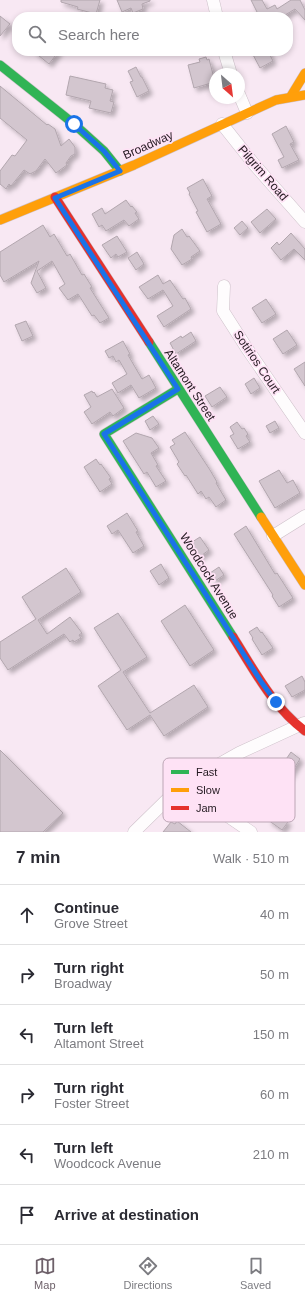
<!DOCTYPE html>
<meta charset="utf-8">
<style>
body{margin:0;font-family:Arial,sans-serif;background:#f2f2f3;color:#2b2b33}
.compass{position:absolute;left:209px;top:68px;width:36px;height:36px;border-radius:50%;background:#fff;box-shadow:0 2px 6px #0003;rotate:152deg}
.stop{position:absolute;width:12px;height:12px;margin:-9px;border:3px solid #1a73e8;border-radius:50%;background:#fff}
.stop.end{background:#1a73e8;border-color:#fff;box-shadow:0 1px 4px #0008}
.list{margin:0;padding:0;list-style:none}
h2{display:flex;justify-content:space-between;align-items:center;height:52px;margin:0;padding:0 16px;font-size:17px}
h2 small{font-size:13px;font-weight:400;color:#7c7c81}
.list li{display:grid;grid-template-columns:26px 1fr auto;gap:12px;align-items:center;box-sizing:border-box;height:60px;padding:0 16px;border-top:1px solid #e1e1e2}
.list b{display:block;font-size:15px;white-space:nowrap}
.list p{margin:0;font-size:13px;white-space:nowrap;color:#7c7c81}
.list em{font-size:13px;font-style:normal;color:#7c7c81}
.icon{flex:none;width:22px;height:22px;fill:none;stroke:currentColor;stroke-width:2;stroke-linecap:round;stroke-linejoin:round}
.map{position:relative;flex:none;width:305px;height:832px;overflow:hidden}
.search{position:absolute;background:#fff;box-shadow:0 2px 6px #0003;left:12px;right:12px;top:12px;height:44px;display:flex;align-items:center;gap:10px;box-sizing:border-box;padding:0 14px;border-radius:16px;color:#7c7c81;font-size:15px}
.sheet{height:412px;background:#fff}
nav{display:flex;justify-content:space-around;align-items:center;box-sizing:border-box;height:56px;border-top:1px solid #e1e1e2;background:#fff;font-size:11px;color:#7c7c81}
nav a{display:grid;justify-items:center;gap:2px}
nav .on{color:#6e616a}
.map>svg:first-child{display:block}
</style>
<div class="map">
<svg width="305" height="832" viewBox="0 0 305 832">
<defs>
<filter id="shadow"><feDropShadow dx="3.5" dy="3.5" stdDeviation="2" flood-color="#0004"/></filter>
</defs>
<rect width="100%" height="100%" fill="#f8e8f3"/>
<g fill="#d3c6cf" stroke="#b2a6ae" filter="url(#shadow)">
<polygon points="61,0 100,0 96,14 77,9 78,7 61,2"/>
<polygon points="117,0 150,0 150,1 142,4 143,9 133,13 131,8 122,12"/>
<polygon points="251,0 262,0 267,9 275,5 277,9 291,0 300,0 305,10 305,20 295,9 282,17 252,17 258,14"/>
<polygon points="0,16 10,24 0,36"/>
<polygon points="33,51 59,51 49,64"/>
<polygon points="251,51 268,51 273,61 260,68"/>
<polygon points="206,57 207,60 209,59 215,82 194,88 188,65 200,62 199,59"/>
<polygon points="136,67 141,77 142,77 149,91 137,97 130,82 133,81 128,71"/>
<polygon points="70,76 106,84 105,88 113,90 110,101 114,102 111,113 89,108 91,101 66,95"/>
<polygon points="0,86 47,125 48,124 55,129 61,146 69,139 75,147 75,154 71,156 66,163 67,165 56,173 45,159 36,171 30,174 24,170 11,186 9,184 6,189 0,184 0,171 12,155 15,156 27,140 0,118"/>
<polygon points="286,126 294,142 290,144 299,160 282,168 278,160 284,157 272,134"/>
<polygon points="203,179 212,196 207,199 221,224 207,232 196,212 198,211 189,194 190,193 187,188"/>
<polygon points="126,200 131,207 132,206 137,212 135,213 139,219 129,226 124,220 106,231 102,225 99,227 92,214 102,208 105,214"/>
<polygon points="267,209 276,219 260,233 251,222"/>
<polygon points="242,221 248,228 240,235 234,228"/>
<polygon points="43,225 50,237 54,234 67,256 70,254 82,275 84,274 92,287 90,288 109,318 100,323 94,315 92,316 78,294 68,300 59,288 65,284 52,261 37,271 46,288 37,293 31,283 39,261 4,282 0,275 0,252"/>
<polygon points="182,229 187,237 189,236 200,251 191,257 192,259 182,265 171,249 174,235"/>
<polygon points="291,233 305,249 305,260 294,249 281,260 271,248 277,242 279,245"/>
<polygon points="117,236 127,252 118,257 116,254 111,258 102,245"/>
<polygon points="137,252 144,264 136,270 128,258"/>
<polygon points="158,275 163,284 170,280 183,299 185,298 191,309 164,327 157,316 173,306 163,290 148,299 139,287"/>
<polygon points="266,299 276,314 262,323 252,308"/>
<polygon points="26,321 33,336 22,341 15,325"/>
<polygon points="287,330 297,345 283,354 273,339"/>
<polygon points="191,332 196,341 176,354 170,343 181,336 182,338"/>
<polygon points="123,341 130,354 128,355 142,379 149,375 156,388 139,398 131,385 118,393 112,383 127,374 119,360 116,362 113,356 109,358 105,351"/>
<polygon points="305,362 305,386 294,369"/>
<polygon points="254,378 260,388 251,394 245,384"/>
<polygon points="220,387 227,397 212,407 205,396"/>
<polygon points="112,389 124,408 113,416 110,412 92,424 84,412 91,407 84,395 92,391 93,393 94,392 97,397"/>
<polygon points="153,416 159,424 150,430 145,421"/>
<polygon points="275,421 279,428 270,433 266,426"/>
<polygon points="237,422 242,429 244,428 248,434 246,436 250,442 238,449 230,436 234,434 230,427"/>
<polygon points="185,432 210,470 217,482 216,483 226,500 216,507 209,497 206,499 201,491 198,494 186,475 185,476 177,464 179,462 170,447 175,444 172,440"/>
<polygon points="136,433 152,438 159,448 151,453 158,465 156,466 166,481 156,487 147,472 144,474 123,441"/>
<polygon points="96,459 100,465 101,464 111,478 109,479 112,484 100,492 84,467"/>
<polygon points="279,470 287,483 293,480 300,493 275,508 259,481"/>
<polygon points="127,513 138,531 136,532 144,546 133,553 118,530 112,534 107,526"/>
<polygon points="246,526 275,574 277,573 293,598 279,607 272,596 273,595 234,534"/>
<polygon points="200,537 209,550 198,558 189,544"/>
<polygon points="161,564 169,578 159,585 150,571"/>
<polygon points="219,567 224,575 215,581 210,573"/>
<polygon points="66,568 81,592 38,620 47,634 70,617 82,633 79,635 81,638 74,642 73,640 70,642 64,634 8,670 0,658 0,642 36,619 22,597"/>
<polygon points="185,605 214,650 190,666 161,621"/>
<polygon points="118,613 147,657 123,672 150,713 194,685 208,707 164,736 150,715 127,730 98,686 121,670 94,628"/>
<polygon points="257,627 261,633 262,632 273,648 262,655 252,639 253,638 249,632"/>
<polygon points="302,676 305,682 305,690 292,697 285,686"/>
<polygon points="0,750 63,813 43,832 0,832"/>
<polygon points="291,752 300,759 288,778 278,771"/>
<polygon points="274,812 288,822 282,830 268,820"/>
<polygon points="177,821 191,832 163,832 171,822 175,824"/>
</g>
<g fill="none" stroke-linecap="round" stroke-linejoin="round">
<defs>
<g id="street">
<polyline points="213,0 217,17"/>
<polyline points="224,51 231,74"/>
<polyline points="239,94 247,113"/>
<polyline points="222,124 253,163 305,222"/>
<polyline points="224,286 223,311 246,347 305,433"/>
<polyline points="273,536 305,516"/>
<polyline points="182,785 251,832"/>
<polyline points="134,832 182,785 239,753 304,723"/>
</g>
<g id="fast">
<polyline points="0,65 74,124 104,151 120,171"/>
<polyline points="149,342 261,517"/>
<polyline points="178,389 104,434 233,637"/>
</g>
<g id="slow">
<polyline points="291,96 305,73"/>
<polyline points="0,220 134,165 276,100 305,95"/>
<polyline points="261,517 305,585"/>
</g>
<g id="jam">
<polyline points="55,197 149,342"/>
<path d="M233,637C254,670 273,707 305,731"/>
</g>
</defs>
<use href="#street" stroke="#cdc0c9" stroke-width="13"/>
<use href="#fast" stroke="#cdc0c9" stroke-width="10"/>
<use href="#slow" stroke="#cdc0c9" stroke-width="10"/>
<use href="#jam" stroke="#cdc0c9" stroke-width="10"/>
<use href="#street" stroke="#fefcfd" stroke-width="12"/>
<use href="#fast" stroke="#30b455" stroke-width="9"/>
<use href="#slow" stroke="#ff9f0a" stroke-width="9"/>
<use href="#jam" stroke="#e5322d" stroke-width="9"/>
</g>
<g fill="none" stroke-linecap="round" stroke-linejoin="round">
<polyline stroke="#1a73e8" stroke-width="5" points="74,124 104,151 120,171 55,198 178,389 104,434 262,683 276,702"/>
</g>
<g text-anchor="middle" stroke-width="3.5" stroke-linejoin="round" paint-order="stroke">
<g font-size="12" fill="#231920" stroke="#fee2f5">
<text transform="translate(148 145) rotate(-24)" y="4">Broadway</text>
<text transform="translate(263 173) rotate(49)" y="4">Pilgrim Road</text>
<text transform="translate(257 362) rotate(56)" y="4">Sotirios Court</text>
<text transform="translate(190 385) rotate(57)" y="4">Altamont Street</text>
<text transform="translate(209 576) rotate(58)" y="4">Woodcock Avenue</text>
</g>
</g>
<rect x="163" y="758" width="132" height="64" rx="6" fill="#fee2f5" stroke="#bca6b5" stroke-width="1"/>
<rect x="171" y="770" width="18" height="4" fill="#30b455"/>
<rect x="171" y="788" width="18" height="4" fill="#ff9f0a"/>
<rect x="171" y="806" width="18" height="4" fill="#e5322d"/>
<g font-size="11" fill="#231920">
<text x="196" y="776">Fast</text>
<text x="196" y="794">Slow</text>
<text x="196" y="812">Jam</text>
</g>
</svg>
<svg class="compass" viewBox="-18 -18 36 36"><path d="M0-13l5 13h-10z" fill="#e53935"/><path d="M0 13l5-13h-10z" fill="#7c7c81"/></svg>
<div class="stop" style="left:74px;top:124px"></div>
<div class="stop end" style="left:276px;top:702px"></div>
<div class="search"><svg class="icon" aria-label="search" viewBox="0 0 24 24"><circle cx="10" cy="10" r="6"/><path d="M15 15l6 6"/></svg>Search here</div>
</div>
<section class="sheet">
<h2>7 min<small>Walk · 510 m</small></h2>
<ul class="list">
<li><svg class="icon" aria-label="ahead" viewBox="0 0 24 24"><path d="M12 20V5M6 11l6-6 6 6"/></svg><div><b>Continue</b><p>Grove Street</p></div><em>40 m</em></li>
<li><svg class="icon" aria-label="right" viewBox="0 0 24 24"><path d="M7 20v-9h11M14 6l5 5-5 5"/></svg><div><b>Turn right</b><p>Broadway</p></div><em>50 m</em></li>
<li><svg class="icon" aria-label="left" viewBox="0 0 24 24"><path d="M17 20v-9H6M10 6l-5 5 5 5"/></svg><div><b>Turn left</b><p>Altamont Street</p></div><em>150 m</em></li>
<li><svg class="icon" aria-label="right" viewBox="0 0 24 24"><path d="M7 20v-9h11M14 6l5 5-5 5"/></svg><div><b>Turn right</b><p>Foster Street</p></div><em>60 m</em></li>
<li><svg class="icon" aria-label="left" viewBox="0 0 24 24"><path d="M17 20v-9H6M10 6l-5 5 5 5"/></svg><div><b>Turn left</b><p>Woodcock Avenue</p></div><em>210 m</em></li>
<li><svg class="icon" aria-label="arrive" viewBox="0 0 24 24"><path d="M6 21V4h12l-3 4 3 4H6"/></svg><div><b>Arrive at destination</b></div></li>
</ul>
</section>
<nav>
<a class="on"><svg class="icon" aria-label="map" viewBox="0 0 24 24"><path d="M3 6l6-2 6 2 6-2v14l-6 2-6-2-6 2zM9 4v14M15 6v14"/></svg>Map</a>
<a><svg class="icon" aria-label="directions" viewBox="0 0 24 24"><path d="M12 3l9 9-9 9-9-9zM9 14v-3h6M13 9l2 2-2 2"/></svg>Directions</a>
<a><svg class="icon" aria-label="saved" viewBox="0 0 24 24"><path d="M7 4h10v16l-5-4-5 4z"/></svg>Saved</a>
</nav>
